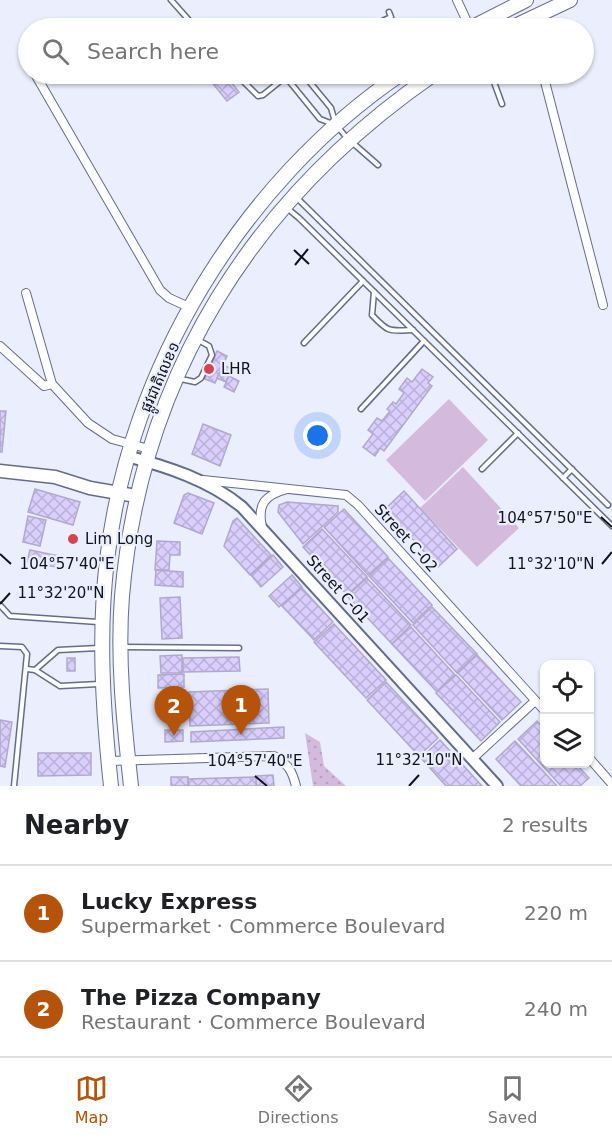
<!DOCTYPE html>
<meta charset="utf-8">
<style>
body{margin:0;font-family:"DejaVu Sans","Noto Sans Khmer",sans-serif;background:#f6f6f6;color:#202124}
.controls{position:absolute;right:18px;bottom:18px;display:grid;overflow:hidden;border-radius:12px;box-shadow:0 2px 4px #0004}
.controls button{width:54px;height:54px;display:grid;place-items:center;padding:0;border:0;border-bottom:2px solid #e0e0e0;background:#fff;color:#202124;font:30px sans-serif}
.you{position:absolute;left:318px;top:436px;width:21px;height:21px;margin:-15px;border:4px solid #fff;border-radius:50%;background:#1a73e8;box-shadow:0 0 0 9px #1a73e833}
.badge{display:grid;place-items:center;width:39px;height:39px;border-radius:50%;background:#b45309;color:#fff;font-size:20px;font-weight:700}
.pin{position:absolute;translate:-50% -50px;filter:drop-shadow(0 2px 3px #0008)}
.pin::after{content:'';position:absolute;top:32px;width:21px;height:18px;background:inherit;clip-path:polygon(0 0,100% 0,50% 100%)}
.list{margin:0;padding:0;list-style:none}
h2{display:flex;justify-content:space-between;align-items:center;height:78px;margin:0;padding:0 24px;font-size:26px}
h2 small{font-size:20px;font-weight:400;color:#757577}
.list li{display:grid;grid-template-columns:39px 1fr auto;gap:18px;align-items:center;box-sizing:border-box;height:96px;padding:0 24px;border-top:2px solid #e0e0e0}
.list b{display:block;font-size:22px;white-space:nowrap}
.list p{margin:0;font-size:20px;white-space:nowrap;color:#757577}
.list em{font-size:20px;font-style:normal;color:#757577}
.icon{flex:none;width:33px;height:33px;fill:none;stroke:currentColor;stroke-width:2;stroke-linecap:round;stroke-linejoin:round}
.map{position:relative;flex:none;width:612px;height:786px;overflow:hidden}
.search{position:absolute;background:#fff;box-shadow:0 2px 4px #0004;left:18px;right:18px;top:18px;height:66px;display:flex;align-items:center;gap:15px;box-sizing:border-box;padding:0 21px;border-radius:33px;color:#757577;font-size:22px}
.sheet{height:270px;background:#fff}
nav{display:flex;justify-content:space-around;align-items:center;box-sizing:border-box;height:84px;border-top:2px solid #e0e0e0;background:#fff;font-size:16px;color:#757577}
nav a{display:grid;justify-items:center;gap:3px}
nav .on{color:#b45309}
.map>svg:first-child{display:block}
</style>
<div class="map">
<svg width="612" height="786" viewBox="0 0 612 786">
<defs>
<pattern id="park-dots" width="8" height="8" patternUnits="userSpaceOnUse" patternTransform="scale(1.5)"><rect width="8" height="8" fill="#d4bbde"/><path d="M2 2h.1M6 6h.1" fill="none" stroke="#b5a0be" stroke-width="1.8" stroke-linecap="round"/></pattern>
<pattern id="building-cross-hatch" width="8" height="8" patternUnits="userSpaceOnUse" patternTransform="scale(1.5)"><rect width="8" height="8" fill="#d9cefd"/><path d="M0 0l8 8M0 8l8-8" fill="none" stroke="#b9b0d8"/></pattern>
</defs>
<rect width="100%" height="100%" fill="#eaeefd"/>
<polygon fill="url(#park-dots)" points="305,733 320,742 324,766 346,786 313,786"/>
<g fill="#d4bbde">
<polygon points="449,399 488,440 425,501 386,460"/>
<polygon points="463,467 519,528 477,567 420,508"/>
</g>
<g fill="url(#building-cross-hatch)" stroke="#b1a9cc" stroke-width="1.5">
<polygon points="205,74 225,74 239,92 227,101"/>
<polygon points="217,351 227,356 215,383 205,379"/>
<polygon points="223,365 232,369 226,382 217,378"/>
<polygon points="422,369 433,377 428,383 432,386 384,451 380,448 375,456 363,447 373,434 368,430 377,418 382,421 390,411 387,409 393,402 396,404 404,393 399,389 407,378 412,382"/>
<polygon points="229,376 239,381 234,392 224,387"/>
<polygon points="0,411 6,411 2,452 0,452"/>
<polygon points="203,424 231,435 220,466 192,454"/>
<polygon points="35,489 80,502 73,525 28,512"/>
<polygon points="404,491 457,549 438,567 385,509"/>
<polygon points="188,493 214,503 202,534 174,523 184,495"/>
<polygon points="287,502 338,506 338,512 303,544 278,512 279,505"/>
<polygon points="344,509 388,557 368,575 324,527"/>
<polygon points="28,516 46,520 40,546 23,542"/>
<polygon points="237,518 271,555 250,575 224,546 233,521"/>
<polygon points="322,529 367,577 347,595 303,547"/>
<polygon points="157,541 180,542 180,555 170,555 169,570 155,570"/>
<polygon points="30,550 59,556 56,567 27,562"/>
<polygon points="273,555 283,567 261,587 251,575"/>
<polygon points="388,558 432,605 413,623 369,576"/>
<polygon points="156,570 183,572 183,587 155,585"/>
<polygon points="292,575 302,587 279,607 269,596"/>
<polygon points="367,578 411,625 392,644 347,596"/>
<polygon points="302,588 333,622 314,640 282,606"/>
<polygon points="180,597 182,638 162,639 160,598"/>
<polygon points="432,607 477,654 457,673 413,625"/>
<polygon points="334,624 386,680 366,698 314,642"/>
<polygon points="411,627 455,675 437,692 392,644"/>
<polygon points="182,655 182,673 161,673 160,656"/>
<polygon points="477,655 521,702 502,720 458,673"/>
<polygon points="239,657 240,671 183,672 183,658"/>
<rect x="67" y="658" width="8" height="13"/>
<polygon points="184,674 184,687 158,688 158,675"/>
<polygon points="456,675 500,722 481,741 436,693"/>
<polygon points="386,682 438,738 419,756 367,700"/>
<polygon points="268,689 269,723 190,726 189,692"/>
<polygon points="0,720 12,722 5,767 0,766"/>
<polygon points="537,721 544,729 544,764 576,764 589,778 580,786 561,786 518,739"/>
<polygon points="284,727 284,738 191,742 191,732"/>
<polygon points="165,730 183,730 183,741 165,742"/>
<polygon points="440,740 482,786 446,786 421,758"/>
<polygon points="515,741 557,786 521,786 496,759"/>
<polygon points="38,753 91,753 91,775 38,776"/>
<polygon points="273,775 274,786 256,786 256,776"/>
<rect x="171" y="777" width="17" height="9"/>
<polygon points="256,777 256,786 189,786 188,779"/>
</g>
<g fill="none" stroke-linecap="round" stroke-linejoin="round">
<defs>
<g id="service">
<polyline points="171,0 196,28"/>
<polyline points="360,23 362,28"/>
<polyline points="367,28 391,17 389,12"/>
<polyline points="236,74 258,96 263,95 289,74"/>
<polyline points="303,74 331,108 336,125 348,139"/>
<polyline points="491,74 502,104"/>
<polyline points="285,76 320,119 333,124"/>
<polyline points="354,144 378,165"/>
<polyline points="297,198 608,505"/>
<polyline points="287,208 299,218 612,526"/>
<path d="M374,292L372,315C389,333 389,331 413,330"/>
<polyline points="304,343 363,281"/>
<polyline points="181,379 195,382 201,378 212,355 209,346 198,340"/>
<polyline points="361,409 424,341"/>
<polyline points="482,469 518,433"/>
<polyline points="563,478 572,469"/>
<polyline points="0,605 10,616 98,622"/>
<polyline points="0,646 22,647 27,654 14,786"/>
<polyline points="124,647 239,648"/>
<polyline points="27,669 35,670 60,686 99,684"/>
<polyline points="35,670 58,650 99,648"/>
</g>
<g id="minor">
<polyline points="457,0 470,28"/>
<polyline points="35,74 160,290 169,298 191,308"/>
<polyline points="543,74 603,305"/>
<polyline points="26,293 52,384 88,423 112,439 149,449"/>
<polyline points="0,346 44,386 52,384"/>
<polyline points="203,480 346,495 358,505 544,710"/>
<path d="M262,527C257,504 265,495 287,489"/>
<polyline points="472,759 535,701"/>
<polyline points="590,759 612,784"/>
<path d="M109,761L274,756C288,764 292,770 296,786"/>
</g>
<path id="tertiary" d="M127,456C168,467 209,480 242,507L497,786"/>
<polyline id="primary" points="0,471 55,477 90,488 136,496"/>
<g id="trunk">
<polyline points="471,28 526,0"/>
<polyline points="511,28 570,0"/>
<path d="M111,786C103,711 98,635 107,560C129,369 242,182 401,74"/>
<path d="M131,786C124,723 117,659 122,596C141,375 253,199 434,74"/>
</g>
</defs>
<use href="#service" stroke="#656c8b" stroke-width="7"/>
<use href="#minor" stroke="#656c8b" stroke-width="10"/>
<use href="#tertiary" stroke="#656c8b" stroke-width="14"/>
<use href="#primary" stroke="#656c8b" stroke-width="15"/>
<use href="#trunk" stroke="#656c8b" stroke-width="16"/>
<use href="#service" stroke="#fff" stroke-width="4"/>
<use href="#minor" stroke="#fff" stroke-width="8"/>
<use href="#tertiary" stroke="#fff" stroke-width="10"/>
<use href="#primary" stroke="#fff" stroke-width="12"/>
<use href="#trunk" stroke="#fff" stroke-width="14"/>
</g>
<path fill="none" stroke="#10121e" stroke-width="2" d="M294,250L309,264M295,265L308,249M601,517L612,527M0,554L11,564M602,564L612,552M0,604L10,593M255,776L267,786M409,786L419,775"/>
<g fill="#d54551" stroke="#eaeefd" stroke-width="2">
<circle cx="209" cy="369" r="6"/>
<circle cx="73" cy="539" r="6"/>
</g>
<g text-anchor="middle" stroke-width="4.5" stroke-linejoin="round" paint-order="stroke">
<g font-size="15" fill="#10121e" stroke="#eaeefd" text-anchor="start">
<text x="221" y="374">LHR</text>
<text x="85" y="544">Lim Long</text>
</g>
<g font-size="15" fill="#10121e" stroke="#eaeefd">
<text transform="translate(160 377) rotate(-66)" y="5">ផ្លូវជាតិលេខ១</text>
<text transform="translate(406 538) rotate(48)" y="5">Street C-02</text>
<text transform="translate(338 589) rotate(48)" y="5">Street C-01</text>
</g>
</g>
<g font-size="15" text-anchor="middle" fill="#10121e" stroke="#eaeefd" stroke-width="4.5" stroke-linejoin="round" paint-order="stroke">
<text x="545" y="523">104°57'50"E</text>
<text x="551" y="569">11°32'10"N</text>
<text x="67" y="569">104°57'40"E</text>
<text x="61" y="598">11°32'20"N</text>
<text x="419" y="765">11°32'10"N</text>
<text x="255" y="766">104°57'40"E</text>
</g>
</svg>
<div class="controls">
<button><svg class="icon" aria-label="locate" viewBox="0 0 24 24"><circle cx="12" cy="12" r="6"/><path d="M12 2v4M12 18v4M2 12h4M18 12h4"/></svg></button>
<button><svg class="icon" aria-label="layers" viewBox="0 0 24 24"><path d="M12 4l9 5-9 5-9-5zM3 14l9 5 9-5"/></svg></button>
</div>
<div class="you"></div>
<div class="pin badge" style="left:241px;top:735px">1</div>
<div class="pin badge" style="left:174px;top:736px">2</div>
<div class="search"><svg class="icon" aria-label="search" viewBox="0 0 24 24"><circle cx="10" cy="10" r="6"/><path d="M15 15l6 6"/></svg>Search here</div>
</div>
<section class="sheet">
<h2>Nearby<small>2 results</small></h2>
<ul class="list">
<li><span class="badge">1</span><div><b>Lucky Express</b><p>Supermarket · Commerce Boulevard</p></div><em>220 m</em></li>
<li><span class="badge">2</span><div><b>The Pizza Company</b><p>Restaurant · Commerce Boulevard</p></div><em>240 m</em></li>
</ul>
</section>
<nav>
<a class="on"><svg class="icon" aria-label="map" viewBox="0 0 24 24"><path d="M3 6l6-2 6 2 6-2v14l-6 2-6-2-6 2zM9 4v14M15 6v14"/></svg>Map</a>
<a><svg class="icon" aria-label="directions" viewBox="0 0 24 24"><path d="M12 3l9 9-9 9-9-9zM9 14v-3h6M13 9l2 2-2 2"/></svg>Directions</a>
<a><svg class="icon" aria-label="saved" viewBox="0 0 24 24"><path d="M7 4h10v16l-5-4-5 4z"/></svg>Saved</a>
</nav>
